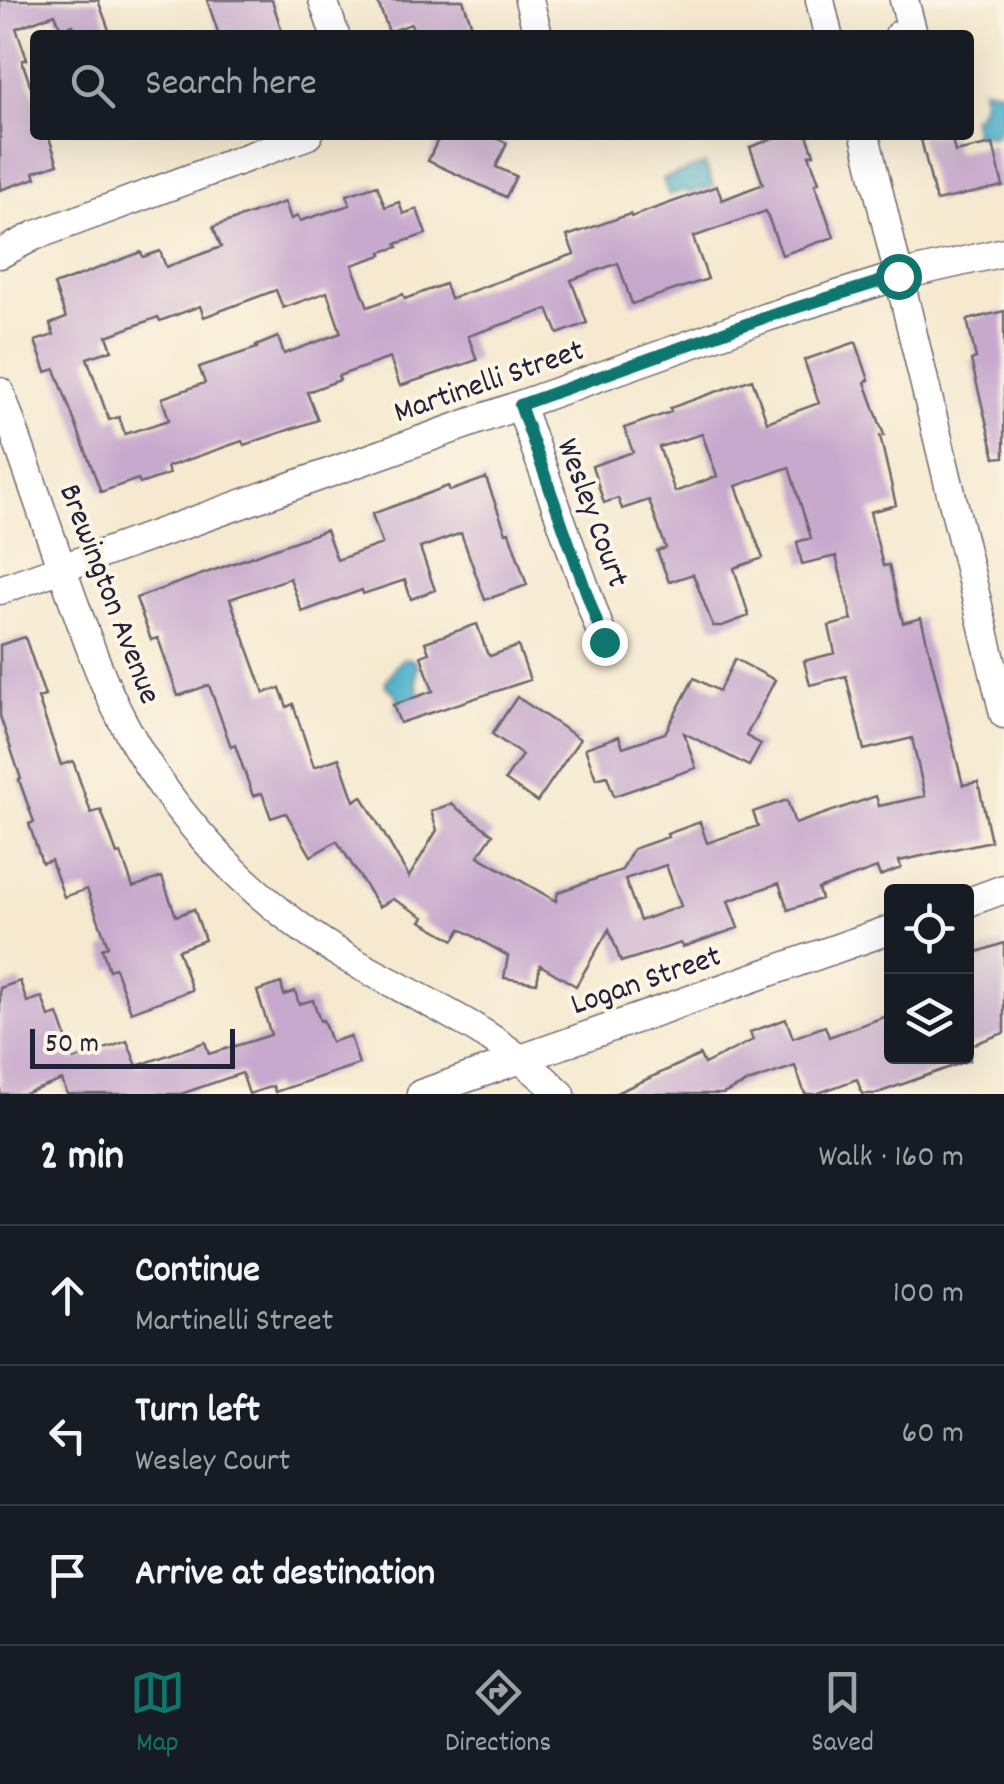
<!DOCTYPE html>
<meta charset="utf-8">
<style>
body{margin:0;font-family:Dekko,sans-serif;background:#20242c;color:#f1f3f6}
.controls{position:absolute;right:30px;bottom:30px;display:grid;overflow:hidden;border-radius:10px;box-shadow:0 10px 40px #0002}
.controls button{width:90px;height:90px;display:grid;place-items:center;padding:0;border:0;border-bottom:2px solid #363941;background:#171b24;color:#f1f3f6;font:50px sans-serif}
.scale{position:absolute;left:30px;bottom:25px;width:205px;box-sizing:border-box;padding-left:10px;border:5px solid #22223b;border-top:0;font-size:28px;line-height:35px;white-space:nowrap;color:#22223b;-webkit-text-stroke:8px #fcf5e5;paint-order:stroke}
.stop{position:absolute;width:30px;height:30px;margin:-22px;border:8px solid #0f766e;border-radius:50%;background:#fff}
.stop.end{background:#0f766e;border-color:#fff;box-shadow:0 2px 10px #0008}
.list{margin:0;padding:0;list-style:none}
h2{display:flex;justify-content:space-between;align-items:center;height:130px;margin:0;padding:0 40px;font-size:42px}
h2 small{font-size:32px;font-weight:400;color:#9ea1a6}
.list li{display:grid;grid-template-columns:65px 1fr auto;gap:30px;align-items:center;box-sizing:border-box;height:140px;padding:0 40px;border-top:2px solid #363941}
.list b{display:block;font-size:38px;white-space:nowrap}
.list p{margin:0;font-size:32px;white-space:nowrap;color:#9ea1a6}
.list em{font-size:32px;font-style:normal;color:#9ea1a6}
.icon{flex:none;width:55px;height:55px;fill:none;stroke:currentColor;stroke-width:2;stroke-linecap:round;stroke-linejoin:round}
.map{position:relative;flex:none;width:1004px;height:1094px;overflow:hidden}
.search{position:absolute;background:#171b24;box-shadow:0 10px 40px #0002;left:30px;right:30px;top:30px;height:110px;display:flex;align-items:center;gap:25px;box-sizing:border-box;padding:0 35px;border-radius:10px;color:#9ea1a6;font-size:38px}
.sheet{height:550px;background:#171b24}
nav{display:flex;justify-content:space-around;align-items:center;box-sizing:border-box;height:140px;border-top:2px solid #363941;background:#171b24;font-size:28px;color:#9ea1a6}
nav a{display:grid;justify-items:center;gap:5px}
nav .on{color:#0f766e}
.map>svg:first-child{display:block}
</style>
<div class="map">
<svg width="1004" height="1094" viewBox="0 0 1004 1094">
<rect width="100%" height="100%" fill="#fcf5e5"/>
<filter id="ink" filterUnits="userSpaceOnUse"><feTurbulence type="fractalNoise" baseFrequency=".01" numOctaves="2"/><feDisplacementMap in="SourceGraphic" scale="20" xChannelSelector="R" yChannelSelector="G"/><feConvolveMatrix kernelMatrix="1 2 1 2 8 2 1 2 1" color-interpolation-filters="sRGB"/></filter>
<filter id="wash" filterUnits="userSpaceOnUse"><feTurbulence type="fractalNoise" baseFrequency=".0048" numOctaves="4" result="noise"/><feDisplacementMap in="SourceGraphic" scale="40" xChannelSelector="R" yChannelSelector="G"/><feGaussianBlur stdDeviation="2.25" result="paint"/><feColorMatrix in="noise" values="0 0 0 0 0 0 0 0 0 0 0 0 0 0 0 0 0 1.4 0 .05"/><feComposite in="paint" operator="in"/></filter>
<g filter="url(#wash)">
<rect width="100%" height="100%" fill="#f6e9d0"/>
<g fill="#4db1cc" stroke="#386a84" stroke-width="2.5">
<path d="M982,88L1002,91C1004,107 1004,125 994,137L974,134L973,117C983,112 984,98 982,88Z"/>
<polygon points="705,164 713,185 690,193 685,190 669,195 663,179"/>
<path d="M403,659H411L417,664L416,681L421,698L399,704L395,693L386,686V681C391,675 398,662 403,659Z"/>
</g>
<g id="blocks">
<g fill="#c7a9cd" fill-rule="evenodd">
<polygon points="0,0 98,0 109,30 96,35 77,35 73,25 61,29 55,14 16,28 27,59 22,61 35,99 35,135 48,135 58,164 34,172 36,178 0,190"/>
<polygon points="207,0 272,0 283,35 219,35"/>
<polygon points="377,0 463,0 475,35 415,35 411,24 389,32"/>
<polygon points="440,135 490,135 507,143 496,167 516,176 506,197 428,161"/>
<path d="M783,135H807L814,154L809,155L819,182L815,184L834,237L782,255L766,211L693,237L708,279L632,304L618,263L571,280L587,323L558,334L548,309L468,336L477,360L400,386L390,358L338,376L340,380L307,392L318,420L244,445L242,441L167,467L169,474L140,484L138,479L101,492L55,369L46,372L35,341L54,335L50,324L66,318L54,285L141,252L143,257L160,251L166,267L221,247L213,227L285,202L291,219L298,216L300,221L350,205L347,195L377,185L385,207L399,202L403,214L417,209L426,234L396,244L398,247L381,252L382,255L352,265L368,307L403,294L405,299L445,284L450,299L574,254L567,236L630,214L631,217L717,186L722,200L763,184L750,147ZM276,290L283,308L327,292L341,333L284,354L278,337L256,346L257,348L199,367L205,383L162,398L169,420L125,434L119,417L109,420L87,358L112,350L107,336L158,317L160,321L200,306L204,317Z"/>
<polygon points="920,135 951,135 955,152 993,144 1003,186 936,201"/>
<polygon points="1004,311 1004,457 995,458 971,360 976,358 967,320"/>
<path d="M856,342L869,380L865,382L884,435L880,436L896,505L870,512L883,566L889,565L903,623L921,618L963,785L978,782L991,841L899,861L901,868L880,876L877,868L818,889L821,899L788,910L779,883L728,901L738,928L683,947L681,943L621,962L609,929L576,986L540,965L537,983L504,978L508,956L461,929L454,940L421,921L424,917L393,899L379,907L337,841L311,856L286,813L271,818L262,793L253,796L235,745L231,747L209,685L178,696L158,638L151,640L136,598L326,530L337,560L382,544L372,514L448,486L450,491L486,478L506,533L509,532L527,585L485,600L461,533L420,548L435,590L411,599L405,580L363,594L362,590L302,612L290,578L230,599L264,693L280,688L287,707L293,704L314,767L339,758L354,801L362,796L409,877L437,830L431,811L451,804L493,834L478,856L556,901L558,892L622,870L633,849L668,837L667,834L700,822L707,843L758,826L753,812L787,800L795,824L876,796L879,806L925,796L912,738L864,750L846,676L810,685L804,661L835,653L829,626L852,620L836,556L802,564L797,542L811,538L789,467L736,486L763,558L734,568L749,616L722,626H713L693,574L669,582L657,551L666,548L649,500L622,509L618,498L604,503L592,466L633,452L624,428L671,412L670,408L752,379L767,422L819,403L804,360ZM702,434L717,476L675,492L659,447ZM666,865L681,906L640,921L625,879Z"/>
<polygon points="477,624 487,653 490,656 518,646 530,680 400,723 393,705 433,691 421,656 429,653 425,642"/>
<polygon points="25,637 45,696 38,698 61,765 73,761 91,813 101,810 117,854 121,853 133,887 162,877 176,916 194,909 205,940 178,950 192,990 131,1012 115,968 109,970 102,949 108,946 87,889 64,897 51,860 42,863 29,824 34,822 19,780 21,779 0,716 0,645"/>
<polygon points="735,659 775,680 746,736 761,744 749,766 684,733 696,768 614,796 607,776 596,779 585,748 619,736 623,747 665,733 694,678 719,691"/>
<polygon points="517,697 580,739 537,802 505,780 522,755 492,734"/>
<polygon points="1004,943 1004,1033 966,1047 966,956"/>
<polygon points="20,981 27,1002 42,997 49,1017 58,1014 74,1060 127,1041 137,1066 205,1042 209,1054 271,1035 257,991 281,983 284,995 295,991 299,1004 313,1000 320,1021 323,1020 331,1042 350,1036 359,1064 275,1092 273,1086 249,1094 242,1073 181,1094 67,1094 62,1080 24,1094 0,1094 0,988"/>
<polygon points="892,1014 892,1056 970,1056 970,1060 875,1094 862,1094 857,1079 816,1094 805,1094 795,1066 748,1082 723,1094 614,1094 700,1055 704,1064 753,1040 750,1032 786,1019 793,1038 825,1026 829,1037"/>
</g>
</g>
</g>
<g filter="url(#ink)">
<use href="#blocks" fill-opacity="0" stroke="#6c686f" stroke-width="2.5"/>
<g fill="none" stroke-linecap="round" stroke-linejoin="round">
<defs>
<g id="minor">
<polyline points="323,0 335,35"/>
<polyline points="529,0 538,35"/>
<polyline points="820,0 828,35"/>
<polyline points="899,35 912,30 904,0"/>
<polyline points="865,135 1004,714"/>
<polyline points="0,254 34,236 308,135"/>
<path d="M0,392C25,461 48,531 73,600C88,641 102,682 122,720C163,800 227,873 299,926C346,962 399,985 450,1014C490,1035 528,1063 561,1094"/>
<polyline points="520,405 604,641"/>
<polyline points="0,590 767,317 898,276 1004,252"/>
<polyline points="966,903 1004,889"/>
<polyline points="421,1094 892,929"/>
</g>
</defs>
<use href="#minor" stroke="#6c686f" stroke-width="31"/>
<use href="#minor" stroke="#fff" stroke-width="28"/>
</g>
</g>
<g fill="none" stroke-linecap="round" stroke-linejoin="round" filter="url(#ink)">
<polyline stroke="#0f766e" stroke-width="12" points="604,642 520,405 766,317 898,276"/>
</g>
<g text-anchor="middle" stroke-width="8" stroke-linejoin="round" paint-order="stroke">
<g font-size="32" fill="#22223b" stroke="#fcf5e5">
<text transform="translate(488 379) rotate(-19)" y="11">Martinelli Street</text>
<text transform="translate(595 512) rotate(70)" y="11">Wesley Court</text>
<text transform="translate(112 593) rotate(69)" y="11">Brewington Avenue</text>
<text transform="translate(645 978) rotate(-19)" y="11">Logan Street</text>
</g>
</g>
</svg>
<div class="controls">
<button><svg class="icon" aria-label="locate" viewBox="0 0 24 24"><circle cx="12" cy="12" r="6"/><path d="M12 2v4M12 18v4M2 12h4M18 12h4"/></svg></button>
<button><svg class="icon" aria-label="layers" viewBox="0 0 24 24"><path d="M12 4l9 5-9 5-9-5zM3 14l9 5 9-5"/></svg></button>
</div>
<div class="scale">50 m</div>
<div class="stop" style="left:898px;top:276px"></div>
<div class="stop end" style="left:604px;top:642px"></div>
<div class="search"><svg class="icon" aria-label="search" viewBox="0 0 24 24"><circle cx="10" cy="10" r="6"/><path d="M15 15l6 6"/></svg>Search here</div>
</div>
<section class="sheet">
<h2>2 min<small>Walk · 160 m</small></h2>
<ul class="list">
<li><svg class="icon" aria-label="ahead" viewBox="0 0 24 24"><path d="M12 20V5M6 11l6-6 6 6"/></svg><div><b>Continue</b><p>Martinelli Street</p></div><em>100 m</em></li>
<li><svg class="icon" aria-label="left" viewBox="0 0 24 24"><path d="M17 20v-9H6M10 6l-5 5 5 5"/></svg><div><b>Turn left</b><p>Wesley Court</p></div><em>60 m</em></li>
<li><svg class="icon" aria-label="arrive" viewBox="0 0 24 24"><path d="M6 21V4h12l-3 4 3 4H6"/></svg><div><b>Arrive at destination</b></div></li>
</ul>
</section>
<nav>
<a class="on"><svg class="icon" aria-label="map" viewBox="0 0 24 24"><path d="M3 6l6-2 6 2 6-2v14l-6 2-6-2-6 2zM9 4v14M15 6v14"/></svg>Map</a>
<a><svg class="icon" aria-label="directions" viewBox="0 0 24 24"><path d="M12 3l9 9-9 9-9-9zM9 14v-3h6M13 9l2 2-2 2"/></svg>Directions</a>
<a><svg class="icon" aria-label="saved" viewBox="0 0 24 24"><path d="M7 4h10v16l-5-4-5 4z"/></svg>Saved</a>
</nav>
